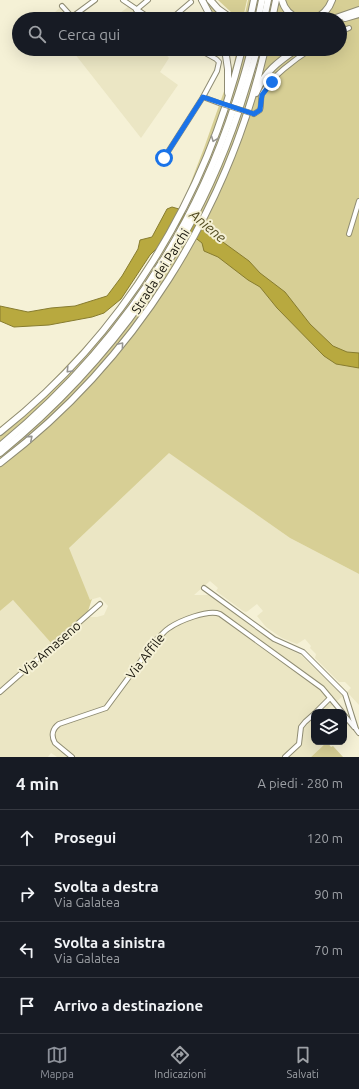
<!DOCTYPE html>
<html lang="it">
<meta charset="utf-8">
<style>
body{margin:0;font-family:Ubuntu,sans-serif;background:#242831;color:#f1f3f6}
.controls{position:absolute;right:12px;bottom:12px;display:grid;overflow:hidden;border-radius:8px;box-shadow:0 4px 16px #0002}
.controls button{width:36px;height:36px;display:grid;place-items:center;padding:0;border:0;border-bottom:1px solid #363941;background:#171b24;color:#f1f3f6;font:20px sans-serif}
.stop{position:absolute;width:12px;height:12px;margin:-9px;border:3px solid #1a73e8;border-radius:50%;background:#fff}
.stop.end{background:#1a73e8;border-color:#fff;box-shadow:0 1px 4px #0008}
.list{margin:0;padding:0;list-style:none}
h2{display:flex;justify-content:space-between;align-items:center;height:52px;margin:0;padding:0 16px;font-size:17px}
h2 small{font-size:13px;font-weight:400;color:#9ea1a6}
.list li{display:grid;grid-template-columns:26px 1fr auto;gap:12px;align-items:center;box-sizing:border-box;height:56px;padding:0 16px;border-top:1px solid #363941}
.list b{display:block;font-size:15px;white-space:nowrap}
.list p{margin:0;font-size:13px;white-space:nowrap;color:#9ea1a6}
.list em{font-size:13px;font-style:normal;color:#9ea1a6}
.icon{flex:none;width:22px;height:22px;fill:none;stroke:currentColor;stroke-width:2;stroke-linecap:round;stroke-linejoin:round}
.map{position:relative;flex:none;width:359px;height:757px;overflow:hidden}
.search{position:absolute;background:#171b24;box-shadow:0 4px 16px #0002;left:12px;right:12px;top:12px;height:44px;display:flex;align-items:center;gap:10px;box-sizing:border-box;padding:0 14px;border-radius:22px;color:#9ea1a6;font-size:15px}
.sheet{height:276px;background:#171b24}
nav{display:flex;justify-content:space-around;align-items:center;box-sizing:border-box;height:56px;border-top:1px solid #363941;background:#171b24;font-size:11px;color:#9ea1a6}
nav a{display:grid;justify-items:center;gap:2px}
nav .on{color:#8c9099}
.map>svg:first-child{display:block}
</style>
<div class="map">
<svg width="359" height="757" viewBox="0 0 359 757">
<rect width="100%" height="100%" fill="#f5f1d6"/>
<g fill="#ebe6c4">
<polygon points="62,6 73,19 47,19"/>
<polygon points="128,7 148,19 112,19"/>
<polygon points="71,49 161,49 169,58 160,72 178,85 141,138"/>
<polygon points="169,452 290,538 359,574 359,705 347,692 351,688 345,682 339,682 315,658 316,654 310,648 311,646 305,639 297,644 282,638 266,627 257,616 263,611 257,604 248,611 246,612 243,611 216,591 218,588 210,581 194,595 210,595 273,642 301,655 343,696 324,712 314,712 314,742 327,742 311,757 57,757 51,753 48,757 0,757 0,695 88,617 97,617 104,615 108,606 100,597 90,600 80,578 66,549"/>
<polygon points="13,600 52,644 0,689 0,611"/>
</g>
<g fill="#d7cf95">
<polygon points="206,0 228,19 217,19"/>
<polygon points="218,0 247,0 243,18 232,13"/>
<polygon points="248,0 359,0 359,574 290,538 169,453 69,548 90,600 92,599 88,611 52,644 13,600 0,611 0,427 39,395 99,331 122,301 170,229 184,200 204,148 234,63 237,49 340,49 340,19 244,19"/>
<polygon points="327,742 331,747 333,746 343,757 311,757"/>
</g>
<polygon fill="#b8a93f" stroke="#877c2f" points="172,207 179,209 200,226 206,233 216,237 249,261 260,273 285,292 310,324 333,346 347,352 359,353 359,368 336,364 324,356 277,308 260,287 248,280 218,257 204,251 202,243 176,223 160,245 150,255 121,299 104,313 92,317 49,325 14,327 0,321 0,306 28,312 51,308 75,306 107,296 122,276 138,249 140,240 152,237 167,209"/>
<g fill="none" stroke-linecap="round" stroke-linejoin="round">
<defs>
<g id="minor">
<polyline points="123,0 151,19"/>
<polyline points="62,6 72,17 95,0"/>
<polyline points="136,10 148,0"/>
<polyline points="171,19 191,2"/>
<polyline points="340,32 349,28"/>
<polyline points="198,49 216,59 219,62 217,71 203,97 219,103"/>
<path d="M254,114L260,110C262,105 260,100 262,94C269,78 297,58 311,49"/>
<polyline points="164,158 203,97"/>
<polyline points="349,234 359,201"/>
<polyline points="204,588 274,639 303,652 345,694 356,729 359,733"/>
<polyline points="0,692 100,604"/>
<polyline points="316,712 330,698"/>
<polyline points="344,715 354,727"/>
<path d="M72,757L55,743C51,736 52,729 59,724L106,708L157,639C161,636 164,631 169,628C179,621 208,609 220,614L322,688L342,712"/>
<polyline points="285,757 299,744 301,727 305,722 314,714"/>
</g>
<g id="highway">
<polyline points="202,0 212,19"/>
<polyline points="210,0 218,9 232,19"/>
<path d="M282,0C284,9 291,16 300,19"/>
<polyline points="345,18 359,14"/>
<polyline points="250,19 254,0"/>
<polyline points="258,19 262,0"/>
<polyline points="264,19 268,0"/>
<polyline points="272,19 276,0"/>
<path d="M314,19C323,15 329,9 332,0"/>
<polyline points="333,19 359,10"/>
<polyline points="225,49 228,69 228,93"/>
<path d="M256,93C264,72 279,61 297,49"/>
<path d="M0,432C123,335 205,200 242,49"/>
<path d="M0,446C110,355 191,240 235,104C241,86 247,68 251,49"/>
<path d="M0,453C111,362 194,246 239,110C245,90 252,70 257,49"/>
<path d="M0,463C134,361 227,213 265,49"/>
</g>
</defs>
<use href="#minor" stroke="#8f8c73" stroke-width="6"/>
<use href="#highway" stroke="#8f8c73" stroke-width="8"/>
<use href="#minor" stroke="#fff" stroke-width="4"/>
<use href="#highway" stroke="#fff" stroke-width="6"/>
<defs>
<polyline id="minor-bridge" points="219,103 254,114"/>
</defs>
<use href="#minor-bridge" stroke="#8f8c73" stroke-width="6" stroke-linecap="butt"/>
<use href="#minor-bridge" stroke="#fff" stroke-width="4"/>
</g>
<defs><path id="oneway-chevron" d="M-2-3.5L2.5 0L-2 3.5" fill="none" stroke-width="1.6" stroke-linecap="round" stroke-linejoin="round"/></defs>
<g stroke="#969591">
<use href="#oneway-chevron" transform="translate(214 139) rotate(111)"/>
<use href="#oneway-chevron" transform="translate(121 345) rotate(-50)"/>
<use href="#oneway-chevron" transform="translate(69 370) rotate(133)"/>
<use href="#oneway-chevron" transform="translate(30 438) rotate(-41)"/>
</g>
<g fill="none" stroke-linecap="round" stroke-linejoin="round">
<polyline stroke="#1a73e8" stroke-width="5" points="164,158 203,97 254,114 260,110 262,95 272,82"/>
</g>
<g text-anchor="middle" stroke-width="4" stroke-linejoin="round" paint-order="stroke">
<g font-size="13" fill="#15130a" stroke="#f5f1d6">
<text transform="translate(160 271) rotate(-58)" y="5">Strada dei Parchi</text>
<text transform="translate(50 648) rotate(-41)" y="5">Via Amaseno</text>
<text transform="translate(145 656) rotate(-52)" y="5">Via Affile</text>
</g>
<g font-size="14" font-style="italic" fill="#524b20" stroke="#f5f1d6">
<text transform="translate(208 226) rotate(40)" y="5">Aniene</text>
</g>
</g>
</svg>
<div class="controls">
<button><svg class="icon" aria-label="layers" viewBox="0 0 24 24"><path d="M12 4l9 5-9 5-9-5zM3 14l9 5 9-5"/></svg></button>
</div>
<div class="stop" style="left:164px;top:158px"></div>
<div class="stop end" style="left:272px;top:82px"></div>
<div class="search"><svg class="icon" aria-label="search" viewBox="0 0 24 24"><circle cx="10" cy="10" r="6"/><path d="M15 15l6 6"/></svg>Cerca qui</div>
</div>
<section class="sheet">
<h2>4 min<small>A piedi · 280 m</small></h2>
<ul class="list">
<li><svg class="icon" aria-label="ahead" viewBox="0 0 24 24"><path d="M12 20V5M6 11l6-6 6 6"/></svg><div><b>Prosegui</b></div><em>120 m</em></li>
<li><svg class="icon" aria-label="right" viewBox="0 0 24 24"><path d="M7 20v-9h11M14 6l5 5-5 5"/></svg><div><b>Svolta a destra</b><p>Via Galatea</p></div><em>90 m</em></li>
<li><svg class="icon" aria-label="left" viewBox="0 0 24 24"><path d="M17 20v-9H6M10 6l-5 5 5 5"/></svg><div><b>Svolta a sinistra</b><p>Via Galatea</p></div><em>70 m</em></li>
<li><svg class="icon" aria-label="arrive" viewBox="0 0 24 24"><path d="M6 21V4h12l-3 4 3 4H6"/></svg><div><b>Arrivo a destinazione</b></div></li>
</ul>
</section>
<nav>
<a class="on"><svg class="icon" aria-label="map" viewBox="0 0 24 24"><path d="M3 6l6-2 6 2 6-2v14l-6 2-6-2-6 2zM9 4v14M15 6v14"/></svg>Mappa</a>
<a><svg class="icon" aria-label="directions" viewBox="0 0 24 24"><path d="M12 3l9 9-9 9-9-9zM9 14v-3h6M13 9l2 2-2 2"/></svg>Indicazioni</a>
<a><svg class="icon" aria-label="saved" viewBox="0 0 24 24"><path d="M7 4h10v16l-5-4-5 4z"/></svg>Salvati</a>
</nav>
